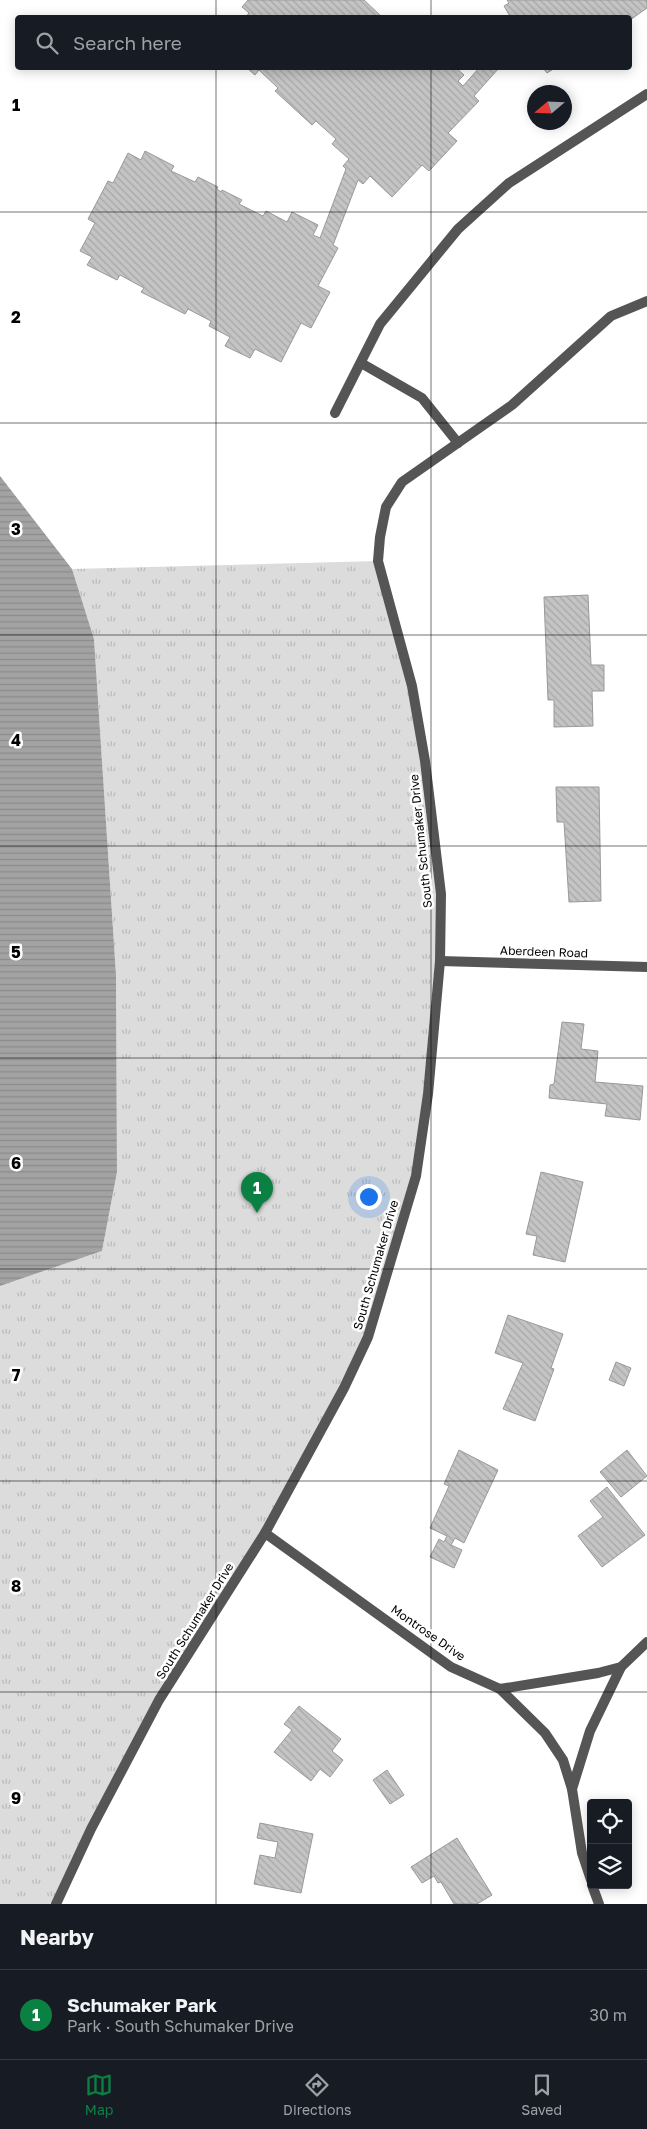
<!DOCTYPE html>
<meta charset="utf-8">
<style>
body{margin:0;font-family:"Golos Text",sans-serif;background:#20242c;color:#f1f3f6}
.controls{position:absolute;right:15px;bottom:15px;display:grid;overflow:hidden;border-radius:5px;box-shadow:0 2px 12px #0003}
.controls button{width:45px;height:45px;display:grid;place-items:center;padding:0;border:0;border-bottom:1px solid #363941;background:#171b24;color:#f1f3f6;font:25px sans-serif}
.compass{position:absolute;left:527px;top:85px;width:45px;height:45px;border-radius:50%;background:#171b24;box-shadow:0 2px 12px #0003;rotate:251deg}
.you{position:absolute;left:368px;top:1196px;width:18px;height:18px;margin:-12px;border:4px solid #fff;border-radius:50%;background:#1a73e8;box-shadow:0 0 0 8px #1a73e833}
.badge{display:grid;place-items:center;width:32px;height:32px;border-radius:50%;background:#0b8043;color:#fff;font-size:16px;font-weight:700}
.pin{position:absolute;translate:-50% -41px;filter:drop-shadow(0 1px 2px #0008)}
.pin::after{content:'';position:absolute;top:26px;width:18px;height:15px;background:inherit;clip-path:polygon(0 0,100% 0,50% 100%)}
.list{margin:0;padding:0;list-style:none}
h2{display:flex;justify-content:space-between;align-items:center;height:65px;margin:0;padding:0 20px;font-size:21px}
h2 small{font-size:16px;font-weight:400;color:#9ea1a6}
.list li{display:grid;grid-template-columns:32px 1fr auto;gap:15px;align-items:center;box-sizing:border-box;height:90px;padding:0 20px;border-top:1px solid #363941}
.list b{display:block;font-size:19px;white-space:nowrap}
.list p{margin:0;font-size:16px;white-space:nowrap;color:#9ea1a6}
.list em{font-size:16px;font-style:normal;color:#9ea1a6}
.icon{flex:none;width:28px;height:28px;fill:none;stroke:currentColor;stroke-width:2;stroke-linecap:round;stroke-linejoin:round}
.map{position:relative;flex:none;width:647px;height:1904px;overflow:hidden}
.search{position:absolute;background:#171b24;box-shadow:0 2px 12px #0003;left:15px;right:15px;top:15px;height:55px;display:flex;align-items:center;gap:12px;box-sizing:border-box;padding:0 18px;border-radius:5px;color:#9ea1a6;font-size:19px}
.sheet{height:155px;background:#171b24}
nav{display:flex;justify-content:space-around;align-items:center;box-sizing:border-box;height:70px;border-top:1px solid #363941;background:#171b24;font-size:14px;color:#9ea1a6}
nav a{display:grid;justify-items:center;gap:2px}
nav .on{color:#0b8043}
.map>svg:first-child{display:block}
</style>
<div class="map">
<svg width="647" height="1904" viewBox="0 0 647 1904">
<defs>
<pattern id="park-tufts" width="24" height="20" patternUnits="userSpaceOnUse" patternTransform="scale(1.25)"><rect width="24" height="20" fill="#dcdcdc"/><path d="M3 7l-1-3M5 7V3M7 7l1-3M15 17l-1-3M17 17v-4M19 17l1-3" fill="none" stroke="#bbb"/></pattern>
<pattern id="water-rules" width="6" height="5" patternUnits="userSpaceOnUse" patternTransform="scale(1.25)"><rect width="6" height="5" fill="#a3a3a3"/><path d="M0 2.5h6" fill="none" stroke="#8b8b8b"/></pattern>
<pattern id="building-back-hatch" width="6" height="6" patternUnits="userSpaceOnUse" patternTransform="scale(1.25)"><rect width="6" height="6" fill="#c4c4c4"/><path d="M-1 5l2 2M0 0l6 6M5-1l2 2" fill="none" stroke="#a7a7a7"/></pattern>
</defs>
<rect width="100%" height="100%" fill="#fff"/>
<polygon fill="url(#park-tufts)" points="378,561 412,686 441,894 416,1176 368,1337 286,1495 159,1700 58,1904 0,1904 0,1286 102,1251 117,1172 116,975 94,639 72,569"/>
<polygon fill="url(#water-rules)" points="0,476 72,569 94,639 116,975 117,1172 102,1251 0,1286"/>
<g fill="url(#building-back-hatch)" stroke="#999">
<polygon points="248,0 364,0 383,18 245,18 249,13 242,7"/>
<polygon points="507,0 647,0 647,8 630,20 630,18 511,18 504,6 509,3"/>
<polygon points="247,68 456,68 464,75 458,81 463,86 479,68 499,68 474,96 479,101 448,133 457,141 429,171 422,165 392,197 370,176 363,184 358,180 333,245 338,248 318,286 330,292 311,328 301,323 281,362 255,349 250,358 225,346 230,337 209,326 211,321 188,309 185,314 141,292 144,288 120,275 117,280 87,265 92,257 80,251 95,223 88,219 108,181 113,183 128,153 141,160 145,151 174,166 171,171 195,182 198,177 218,187 217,189 221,192 222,190 242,200 239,204 263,216 266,211 287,222 292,212 318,225 313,235 320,238 346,169 343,166 349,159 332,144 336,139 316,121 312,125 275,91 278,88 259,70 255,75"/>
<polygon points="543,68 555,68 547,73"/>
<polygon points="588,595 591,665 604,665 604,691 592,691 593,726 554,727 554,700 548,700 544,597"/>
<polygon points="556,787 599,787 601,901 569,902 564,822 557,822"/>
<polygon points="562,1022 584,1024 581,1049 598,1051 595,1082 643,1086 640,1120 605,1116 607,1104 549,1098 550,1085 554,1084"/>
<polygon points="541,1172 583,1182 565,1262 533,1255 537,1236 526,1234"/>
<polygon points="508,1315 563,1334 551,1368 554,1369 535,1421 503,1409 523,1363 495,1353"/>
<polygon points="616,1362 631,1368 624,1386 609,1380"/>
<polygon points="459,1450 498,1470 464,1543 455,1538 451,1545 462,1550 454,1568 430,1557 439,1539 444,1542 447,1536 430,1528 449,1486 444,1484"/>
<polygon points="627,1450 647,1476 621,1497 600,1472"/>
<polygon points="607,1487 645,1535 602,1567 578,1536 603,1517 590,1501"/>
<polygon points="299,1706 341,1739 332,1751 343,1760 330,1777 320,1769 311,1781 274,1752 292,1730 284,1724"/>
<polygon points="387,1770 404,1795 390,1804 373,1780"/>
<polygon points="260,1823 313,1834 301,1893 254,1884 260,1855 275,1858 278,1842 257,1838"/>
<polygon points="457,1838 492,1895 477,1904 454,1904 441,1882 438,1883 434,1876 422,1883 411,1867"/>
</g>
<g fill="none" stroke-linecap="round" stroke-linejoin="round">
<g stroke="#555" stroke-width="10">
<polyline points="361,363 422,398 458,443"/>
<polyline points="335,413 380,324 458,229 509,183 647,94"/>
</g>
<g stroke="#555" stroke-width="10">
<polyline points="440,961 647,967"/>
<polyline points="265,1533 451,1667 500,1689 598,1673 621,1667 647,1642"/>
<polyline points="500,1689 545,1733 563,1760 572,1789 582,1853 591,1880"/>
<polyline points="572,1789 590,1731 621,1667"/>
<polyline points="592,1885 599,1904"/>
<polyline points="56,1904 91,1829 159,1700 265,1533 344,1388 368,1337 416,1176 428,1094 440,961 441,894 425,761 412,686 378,561 380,537 386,507 402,482 512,405 611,316 647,301"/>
</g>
</g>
<path fill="none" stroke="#000" stroke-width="1" stroke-opacity="0.55" d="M216,0V18M431,0V18M216,68V1904M431,68V1904M0,212H647M0,423H647M0,635H647M0,846H647M0,1058H647M0,1269H647M0,1481H647M0,1692H647"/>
<g text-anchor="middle" stroke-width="5" stroke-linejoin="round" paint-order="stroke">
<g font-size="12" fill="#000" stroke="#fff">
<text transform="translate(421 841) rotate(-96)" y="4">South Schumaker Drive</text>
<text transform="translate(544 952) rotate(2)" y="4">Aberdeen Road</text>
<text transform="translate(376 1265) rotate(-74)" y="4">South Schumaker Drive</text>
<text transform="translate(195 1621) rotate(-58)" y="4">South Schumaker Drive</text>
<text transform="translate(428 1633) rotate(35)" y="4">Montrose Drive</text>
</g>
</g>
<g font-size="16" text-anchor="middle" font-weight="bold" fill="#000" stroke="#fff" stroke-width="5" stroke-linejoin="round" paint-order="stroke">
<text x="16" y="111">1</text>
<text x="16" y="323">2</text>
<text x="16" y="535">3</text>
<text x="16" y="746">4</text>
<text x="16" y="958">5</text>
<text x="16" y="1169">6</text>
<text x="16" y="1381">7</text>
<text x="16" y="1592">8</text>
<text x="16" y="1804">9</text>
</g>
</svg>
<div class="controls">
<button><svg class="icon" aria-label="locate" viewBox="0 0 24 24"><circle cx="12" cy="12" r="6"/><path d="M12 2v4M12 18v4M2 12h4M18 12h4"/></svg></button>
<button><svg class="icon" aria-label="layers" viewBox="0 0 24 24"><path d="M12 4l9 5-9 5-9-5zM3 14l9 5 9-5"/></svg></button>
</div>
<svg class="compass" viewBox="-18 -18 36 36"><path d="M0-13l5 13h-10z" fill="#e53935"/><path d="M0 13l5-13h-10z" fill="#9ea1a6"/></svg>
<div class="you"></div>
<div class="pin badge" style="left:257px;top:1213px">1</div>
<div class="search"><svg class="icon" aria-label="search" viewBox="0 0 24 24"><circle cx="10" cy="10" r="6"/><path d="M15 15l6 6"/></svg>Search here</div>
</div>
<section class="sheet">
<h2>Nearby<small></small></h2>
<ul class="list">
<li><span class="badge">1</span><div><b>Schumaker Park</b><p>Park · South Schumaker Drive</p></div><em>30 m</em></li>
</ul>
</section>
<nav>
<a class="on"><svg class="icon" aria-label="map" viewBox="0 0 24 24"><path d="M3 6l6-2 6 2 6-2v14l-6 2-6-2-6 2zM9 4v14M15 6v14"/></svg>Map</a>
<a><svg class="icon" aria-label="directions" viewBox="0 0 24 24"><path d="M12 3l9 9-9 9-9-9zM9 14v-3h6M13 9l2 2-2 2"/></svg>Directions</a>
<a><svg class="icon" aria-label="saved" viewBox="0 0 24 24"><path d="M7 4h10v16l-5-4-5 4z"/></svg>Saved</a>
</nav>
